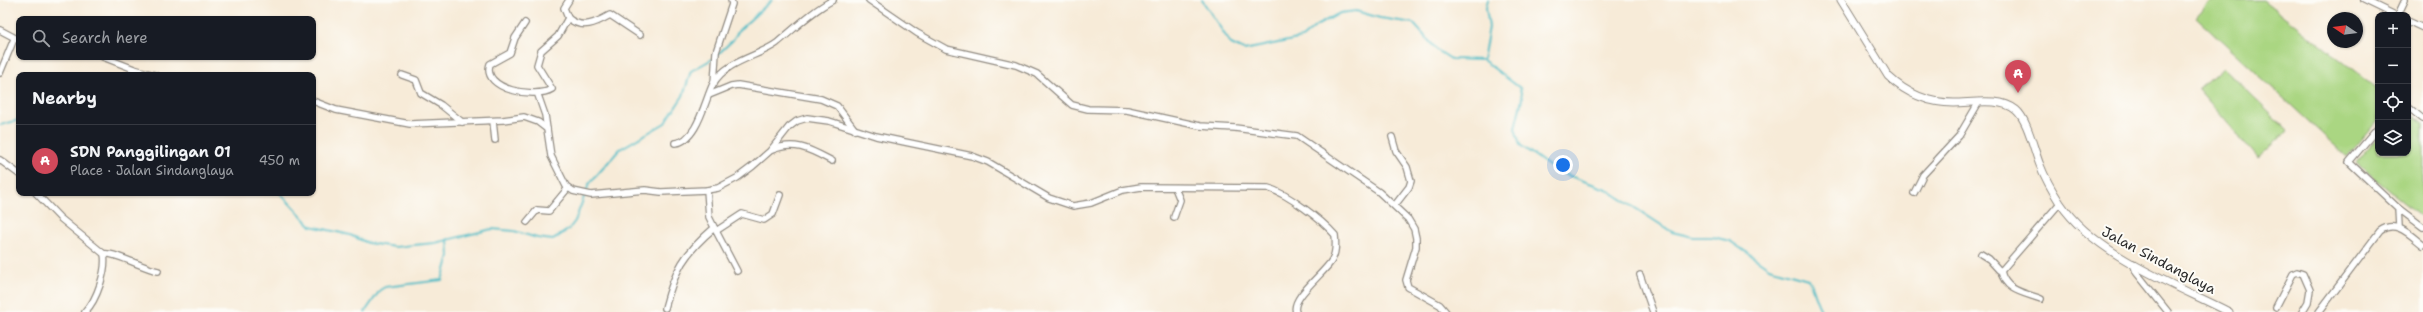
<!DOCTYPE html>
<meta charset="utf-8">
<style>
body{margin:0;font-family:"Shantell Sans",sans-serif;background:#20242c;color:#f1f3f6}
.controls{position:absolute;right:12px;top:12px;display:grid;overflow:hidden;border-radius:8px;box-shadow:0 1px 3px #0004}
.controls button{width:36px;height:36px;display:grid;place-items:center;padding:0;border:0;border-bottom:1px solid #363941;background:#171b24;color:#f1f3f6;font:20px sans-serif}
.compass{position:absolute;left:2327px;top:12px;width:36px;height:36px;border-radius:50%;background:#171b24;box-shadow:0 1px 3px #0004;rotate:283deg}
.you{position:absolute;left:1563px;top:165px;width:14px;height:14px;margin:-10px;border:3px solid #fff;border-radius:50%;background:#1a73e8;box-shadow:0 0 0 6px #1a73e833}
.badge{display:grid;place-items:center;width:26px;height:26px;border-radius:50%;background:#d1495b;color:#fff;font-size:13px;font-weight:700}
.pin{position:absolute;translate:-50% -33px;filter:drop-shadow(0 1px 2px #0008)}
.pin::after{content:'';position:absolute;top:21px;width:14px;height:12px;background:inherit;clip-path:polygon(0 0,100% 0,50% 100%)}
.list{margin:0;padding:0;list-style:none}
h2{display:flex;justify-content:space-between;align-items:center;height:52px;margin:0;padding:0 16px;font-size:17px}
h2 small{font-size:13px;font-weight:400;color:#9ea1a6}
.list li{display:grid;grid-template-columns:26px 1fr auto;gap:12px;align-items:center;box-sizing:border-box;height:72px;padding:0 16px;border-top:1px solid #363941}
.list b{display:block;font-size:15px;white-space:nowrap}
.list p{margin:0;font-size:13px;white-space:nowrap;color:#9ea1a6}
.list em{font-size:13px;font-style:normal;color:#9ea1a6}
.icon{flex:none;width:22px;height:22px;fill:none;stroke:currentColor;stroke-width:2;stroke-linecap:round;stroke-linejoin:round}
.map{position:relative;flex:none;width:2423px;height:312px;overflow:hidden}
.search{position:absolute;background:#171b24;box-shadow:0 1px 3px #0004;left:16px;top:16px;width:300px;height:44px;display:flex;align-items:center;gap:10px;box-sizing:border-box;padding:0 14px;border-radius:8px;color:#9ea1a6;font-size:15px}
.panel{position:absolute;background:#171b24;box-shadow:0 1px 3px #0004;left:16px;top:72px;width:300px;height:124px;border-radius:8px}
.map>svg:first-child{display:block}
</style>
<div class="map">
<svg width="2423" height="312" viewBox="0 0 2423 312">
<rect width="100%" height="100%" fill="#fdfcf7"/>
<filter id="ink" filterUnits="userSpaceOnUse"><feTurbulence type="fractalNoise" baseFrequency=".025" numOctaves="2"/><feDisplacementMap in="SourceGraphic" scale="8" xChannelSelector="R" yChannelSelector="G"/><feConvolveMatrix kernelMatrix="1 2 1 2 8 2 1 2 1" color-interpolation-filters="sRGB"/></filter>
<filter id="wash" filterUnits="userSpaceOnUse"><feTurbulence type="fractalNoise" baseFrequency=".012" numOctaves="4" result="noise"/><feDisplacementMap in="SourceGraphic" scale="16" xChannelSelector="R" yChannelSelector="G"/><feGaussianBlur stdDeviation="0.9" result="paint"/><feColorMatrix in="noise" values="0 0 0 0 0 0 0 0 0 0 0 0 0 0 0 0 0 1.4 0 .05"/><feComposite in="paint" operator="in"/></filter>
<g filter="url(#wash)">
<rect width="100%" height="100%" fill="#f7ebd8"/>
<g fill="#aad682" stroke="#6a8056">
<polygon points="2211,0 2263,0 2378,89 2378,120 2347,157 2196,17"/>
<polygon points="2222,67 2288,131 2258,158 2198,89"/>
<polygon points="2408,112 2423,124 2423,218 2356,163 2378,136 2378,153 2408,153"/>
</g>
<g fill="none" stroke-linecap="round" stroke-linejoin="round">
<g stroke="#4fbdc7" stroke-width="2">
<path d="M1202,0L1231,44L1244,50L1302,38L1316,26L1340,13L1356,11L1380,18L1413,23L1437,50L1451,59L1483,60L1520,88L1522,99L1515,128L1520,145L1556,171L1606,189L1672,232L1693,237H1713L1730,241L1769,268L1808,279C1814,290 1815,301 1822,312"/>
<polyline points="717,55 733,40 739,30 772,0"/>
<polyline points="1483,60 1489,27 1486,8 1488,0"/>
<polyline points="0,125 19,120"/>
<polyline points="280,193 311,226 350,235 368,243 395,247 414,245 435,243 492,229 514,231 537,238 553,240 569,229 575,221 589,184 620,149 665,123 683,96 691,71 714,58"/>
<polyline points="365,312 380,290 385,287 442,280 449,256 448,239"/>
</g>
</g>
</g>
<g filter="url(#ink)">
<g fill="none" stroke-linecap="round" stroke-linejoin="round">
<defs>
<g id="minor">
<polyline points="869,0 917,33 946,49 1016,65 1037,74 1072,105 1088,109 1127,110 1200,126 1235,128 1297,136 1379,192 1408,219 1414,229 1416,238 1416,247 1406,280 1408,287 1440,305 1446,312"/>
<polyline points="2364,0 2395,15"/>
<polyline points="2398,15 2405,0"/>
<polyline points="568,18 564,8 569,0"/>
<polyline points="2408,21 2423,28"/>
<path d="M525,23L515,38L510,53L490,64C481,90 536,99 552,89L537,65L541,51L558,36L568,18C582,30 596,23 610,15L640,35"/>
<polyline points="0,30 19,40"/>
<polyline points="103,57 134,69 155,75"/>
<polyline points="0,73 14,39"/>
<polyline points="402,75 416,80 421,93 441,105 462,122"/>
<polyline points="714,84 716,52 732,4 731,0"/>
<polyline points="538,95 545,115 547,129"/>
<polyline points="709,95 731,86 738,85 821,99 837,106 855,130"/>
<path d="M313,101L336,110L410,124L503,120L524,117L538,122L547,129L551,156L566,186L573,191L591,195L645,190L661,192L707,190L718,188L737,178L753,166L770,151L789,127L797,121L807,118L829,121L876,136L972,156L988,162L1049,198L1073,206L1091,203L1123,190L1141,187L1268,188C1288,194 1322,220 1335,235C1336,244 1336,253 1332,260C1325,273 1290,298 1296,312"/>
<polyline points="2408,107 2423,119"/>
<polyline points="493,121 495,140"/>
<polyline points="2378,128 2349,162 2398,208 2399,227"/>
<polyline points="1392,137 1396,151 1407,167 1411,181 1409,187 1395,205"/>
<path d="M675,143C697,142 705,100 713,84C727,60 758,57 777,43C795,28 812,11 833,0"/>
<path d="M772,150C795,140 811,150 832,161"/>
<polyline points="0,160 19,174"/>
<polyline points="707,190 709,217 716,231 742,214 764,220 773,214 780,195"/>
<path d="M36,193L60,218L104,254C107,270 97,300 85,312"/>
<polyline points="1914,193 1923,175 1959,136 1979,102"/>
<polyline points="2398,208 2423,227"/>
<polyline points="1174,217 1180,200 1175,188"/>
<polyline points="527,222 537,210 549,211 568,188"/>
<polyline points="716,231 737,271"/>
<path d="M104,254C114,252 144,268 158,271"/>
<polyline points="1981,254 1989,259 1999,270 2002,270 2060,203"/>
<polyline points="2133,263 2136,272 2168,312"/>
<path d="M2001,271C2005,291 2025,293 2041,299"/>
<polyline points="1640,275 1653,312"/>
<polyline points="2276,307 2293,274 2297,272 2303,274 2310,290 2308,302 2302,312"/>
<path d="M665,308C675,269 684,254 714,228"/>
<path d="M2319,312L2380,231C2396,219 2410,235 2423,245"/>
</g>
<path id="tertiary" d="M1841,0L1888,76C1906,93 1929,103 1954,103C1972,103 2001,97 2016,110C2028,120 2034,151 2040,165C2045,178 2053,192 2060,203C2095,255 2174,284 2229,312"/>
</defs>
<use href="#minor" stroke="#918b82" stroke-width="8"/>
<use href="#tertiary" stroke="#918b82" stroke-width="9"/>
<use href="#minor" stroke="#fff" stroke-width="5.5"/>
<use href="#tertiary" stroke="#fff" stroke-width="7"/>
</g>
</g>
<g text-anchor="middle" stroke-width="4" stroke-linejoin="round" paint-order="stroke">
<g font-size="14" fill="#2b2b2b" stroke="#fdfcf7">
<text transform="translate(2159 260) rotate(28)" y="5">Jalan Sindanglaya</text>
</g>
</g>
</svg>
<div class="controls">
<button>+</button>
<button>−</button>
<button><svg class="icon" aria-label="locate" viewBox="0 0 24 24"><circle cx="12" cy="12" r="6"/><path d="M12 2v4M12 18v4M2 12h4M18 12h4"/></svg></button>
<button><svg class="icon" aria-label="layers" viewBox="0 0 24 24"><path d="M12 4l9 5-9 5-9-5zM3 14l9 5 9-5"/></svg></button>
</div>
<svg class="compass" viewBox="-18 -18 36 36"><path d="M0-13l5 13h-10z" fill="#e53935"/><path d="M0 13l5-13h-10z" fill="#9ea1a6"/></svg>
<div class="you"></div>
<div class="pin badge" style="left:2018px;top:93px">A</div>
<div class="search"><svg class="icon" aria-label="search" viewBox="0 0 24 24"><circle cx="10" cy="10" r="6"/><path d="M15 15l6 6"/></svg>Search here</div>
<section class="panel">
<h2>Nearby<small></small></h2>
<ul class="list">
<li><span class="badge">A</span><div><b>SDN Panggilingan 01</b><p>Place · Jalan Sindanglaya</p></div><em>450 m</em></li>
</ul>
</section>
</div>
